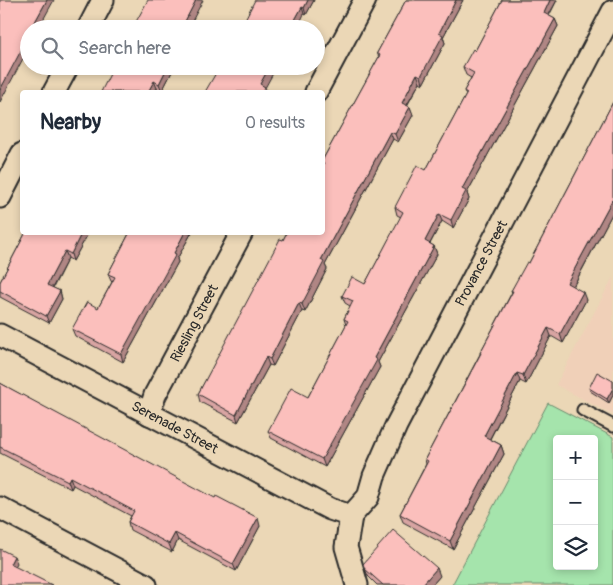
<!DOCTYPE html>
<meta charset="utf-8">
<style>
body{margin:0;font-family:Pangolin,sans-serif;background:#f6f6f7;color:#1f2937}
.controls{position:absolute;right:15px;bottom:15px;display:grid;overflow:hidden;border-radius:5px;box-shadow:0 2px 8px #0003}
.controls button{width:45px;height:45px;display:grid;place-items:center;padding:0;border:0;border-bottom:1px solid #e0e1e3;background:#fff;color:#1f2937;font:25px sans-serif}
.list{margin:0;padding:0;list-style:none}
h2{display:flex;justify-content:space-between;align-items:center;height:65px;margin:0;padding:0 20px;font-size:21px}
h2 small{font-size:16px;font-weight:400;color:#747a83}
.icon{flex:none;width:28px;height:28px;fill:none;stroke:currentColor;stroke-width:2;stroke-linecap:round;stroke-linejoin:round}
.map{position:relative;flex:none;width:613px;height:585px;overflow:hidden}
.search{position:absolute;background:#fff;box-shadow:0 2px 8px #0003;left:20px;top:20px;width:305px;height:55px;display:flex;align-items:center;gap:12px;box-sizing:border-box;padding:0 18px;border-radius:28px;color:#747a83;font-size:19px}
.panel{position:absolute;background:#fff;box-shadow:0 2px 8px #0003;left:20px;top:90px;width:305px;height:145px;border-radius:5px}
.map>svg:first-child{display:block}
</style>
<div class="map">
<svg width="613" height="585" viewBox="0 0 613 585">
<rect width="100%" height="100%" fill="#ebd7b6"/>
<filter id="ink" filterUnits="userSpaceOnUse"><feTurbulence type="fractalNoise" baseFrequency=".02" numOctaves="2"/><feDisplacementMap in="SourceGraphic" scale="10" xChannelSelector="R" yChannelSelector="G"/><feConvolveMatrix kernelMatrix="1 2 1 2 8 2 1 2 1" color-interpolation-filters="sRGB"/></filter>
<g filter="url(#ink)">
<polygon fill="#f0d0b8" points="613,277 613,415 556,385"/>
<path fill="#a5e4ac" stroke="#68886c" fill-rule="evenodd" d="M548,403L613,437V585H452ZM557,439H594V566H557Z"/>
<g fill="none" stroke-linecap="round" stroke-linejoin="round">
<defs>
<polyline id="lane" points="583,410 613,426"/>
<g id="street">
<polyline points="88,29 103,0"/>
<polyline points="54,92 68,66"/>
<polyline points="316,92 365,0"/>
<polyline points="0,197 22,154"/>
<polyline points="0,335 330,509 351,516"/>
<polyline points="149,414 155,395 242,232"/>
<polyline points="0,508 146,585"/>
<polyline points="351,516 368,497 374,476 396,426 613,11"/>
<polyline points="351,516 346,547 357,585"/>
</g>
</defs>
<use href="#lane" stroke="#2b2b2b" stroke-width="15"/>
<use href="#street" stroke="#2b2b2b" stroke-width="25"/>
<use href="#lane" stroke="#ebd7b6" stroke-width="11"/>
<use href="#street" stroke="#ebd7b6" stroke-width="21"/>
</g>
<g fill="#d8a4a2" stroke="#2b2b2b">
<polygon points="314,0 306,15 304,14 240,29"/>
<polygon points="406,0 463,0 443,37 445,43 423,84 420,82 407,106 410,107 413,115 398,142 393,139 325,265 327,269 305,312 302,311 273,366 269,365 238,422 200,402 198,394 283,240 323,165 322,161 379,57 377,53"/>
<polygon points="502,0 557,0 549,16 555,19 558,26 467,193 469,199 453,228 442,221 430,244 434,246 437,254 378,362 380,367 325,467 271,438 268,431 308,397 346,325 344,319 350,306 345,303 342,296 365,284 401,217 397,215 395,207 426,170 466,95 464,91 471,78 466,75 463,67 475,51"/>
<polygon points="175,66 162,91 157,88 155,92 101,92"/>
<polygon points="613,102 613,212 573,287 586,300 563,343 551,336 526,384 520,381 490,439 501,445 504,454 453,549 403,522 400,514 426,464 425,459 480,354 480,353 512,292 511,291 529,263"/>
<polygon points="26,232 89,232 73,261 68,258 53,288 60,291 62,299 49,323 0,297 0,282"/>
<polygon points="130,232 192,232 177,259 178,262 123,362 75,336 72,329 98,308 112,282 111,281 108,274"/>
<polygon points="613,381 613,395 609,403 590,391 589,388"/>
<polygon points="0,383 260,526 236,571 178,540 172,552 130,530 128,522 131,516 73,485 71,489 0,453"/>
<polygon points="363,564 440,576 432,585 377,585 368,576"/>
</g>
<g fill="#b08684" stroke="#2b2b2b">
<polygon points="47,0 54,0 38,29 31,29"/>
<polygon points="196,0 203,0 188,29 181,29"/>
<polygon points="308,0 314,0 306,15 304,8"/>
<polygon points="456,0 463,0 443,37 445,43 423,84 421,76 439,33"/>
<polygon points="550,0 557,0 546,20 544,13"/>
<polygon points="302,7 304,14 297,29 290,29"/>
<polygon points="555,19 558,26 467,193 469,199 453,228 451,220 462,189"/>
<polygon points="29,33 29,45 26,51 26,53 0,102 0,90"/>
<polygon points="168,66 175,66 162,91 159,84"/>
<polygon points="270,66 277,66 265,88 267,92 262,92 260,84"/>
<polygon points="417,74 420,82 404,110 402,103"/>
<polygon points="154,81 157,88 155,92 148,92"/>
<polygon points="410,107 413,115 398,142 395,134"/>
<polygon points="390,132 393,139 325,265 327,269 305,312 302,304 321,260"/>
<polygon points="612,200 613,203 613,212 570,292 567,283"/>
<polygon points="439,214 442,221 427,249 425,241"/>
<polygon points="82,232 89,232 73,261 71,254"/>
<polygon points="185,232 192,232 177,259 178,262 123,362 121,354"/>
<polygon points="434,246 437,254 378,362 380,367 325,467 322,459 374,358"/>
<polygon points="65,251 68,258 50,292 47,285"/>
<polygon points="60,291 62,299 49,323 46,316"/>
<polygon points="583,292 586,300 563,343 560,334"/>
<polygon points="299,303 302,311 273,366 270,359"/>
<polygon points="548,328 551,336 526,384 523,375"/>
<polygon points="266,357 269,365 238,422 236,415"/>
<polygon points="517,373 520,381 487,444 484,436"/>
<polygon points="613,388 613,395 609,403 607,399"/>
<polygon points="501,445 504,454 453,549 450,541"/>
<polygon points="70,477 73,485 71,489 68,481"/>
<polygon points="258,518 260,526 236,571 233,564"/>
<polygon points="175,533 178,540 172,552 169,544"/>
<polygon points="14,556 17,563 13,571 10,564"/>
<polygon points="437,568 440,576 432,585 422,585"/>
</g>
<g fill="#fbbfbc" stroke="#2b2b2b">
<polygon points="0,0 47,0 31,29 29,29 29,33 22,44 24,45 0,90"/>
<polygon points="148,0 196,0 181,29 132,29"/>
<polygon points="255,0 308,0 304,8 302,7 290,29 240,29"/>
<polygon points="406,0 456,0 439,33 443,35 421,76 417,74 402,103 410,107 395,134 390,132 321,260 324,262 302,304 299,303 270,359 266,357 236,415 198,394 280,239 283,240 287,232 322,232 322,166 324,163 322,162 322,161 380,55 377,53"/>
<polygon points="502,0 550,0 544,13 555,19 462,189 466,191 451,220 439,214 425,241 434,246 374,358 377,360 322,459 268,431 291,388 308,397 348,321 344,319 353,301 342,296 352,277 365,284 403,212 395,207 417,165 426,170 467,93 464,91 474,73 463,67 473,49 475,51"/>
<polygon points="114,66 168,66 159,84 154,81 148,92 101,92"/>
<polygon points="220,66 270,66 260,84 265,87 262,92 205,92"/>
<polygon points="613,102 613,201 612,200 567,283 583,292 560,334 548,328 523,375 517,373 484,436 501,445 450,541 400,514 428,461 425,459 481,353 480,353 513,291 511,291 527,262 529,263"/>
<polygon points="26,232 82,232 71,254 65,251 47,285 60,291 46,316 0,291 0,282"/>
<polygon points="130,232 185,232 174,253 176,254 121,354 72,329 87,302 98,308 115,277 108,274"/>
<polygon points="597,372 613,381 613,388 607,399 589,388"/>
<polygon points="0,383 170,474 215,498 216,496 258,518 233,564 175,533 169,544 128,522 134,511 70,477 68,481 0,447"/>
<polygon points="393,530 437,568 422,585 383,585 365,569 363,564"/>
<polygon points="0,549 14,556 10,564 52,585 0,585"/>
</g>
</g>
<g text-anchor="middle" stroke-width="5" stroke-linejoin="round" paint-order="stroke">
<g font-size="14" fill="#2b2b2b" stroke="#ebd7b6">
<text transform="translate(481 263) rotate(-62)" y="5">Provance Street</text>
<text transform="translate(194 323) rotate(-62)" y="5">Riesling Street</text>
<text transform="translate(175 427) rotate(28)" y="5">Serenade Street</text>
</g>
</g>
</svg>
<div class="controls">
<button>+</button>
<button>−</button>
<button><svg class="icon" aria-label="layers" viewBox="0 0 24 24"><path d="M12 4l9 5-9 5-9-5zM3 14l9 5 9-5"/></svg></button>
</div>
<div class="search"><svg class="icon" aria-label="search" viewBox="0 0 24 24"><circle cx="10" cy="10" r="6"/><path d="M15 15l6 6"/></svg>Search here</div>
<section class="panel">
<h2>Nearby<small>0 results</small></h2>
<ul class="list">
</ul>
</section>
</div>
